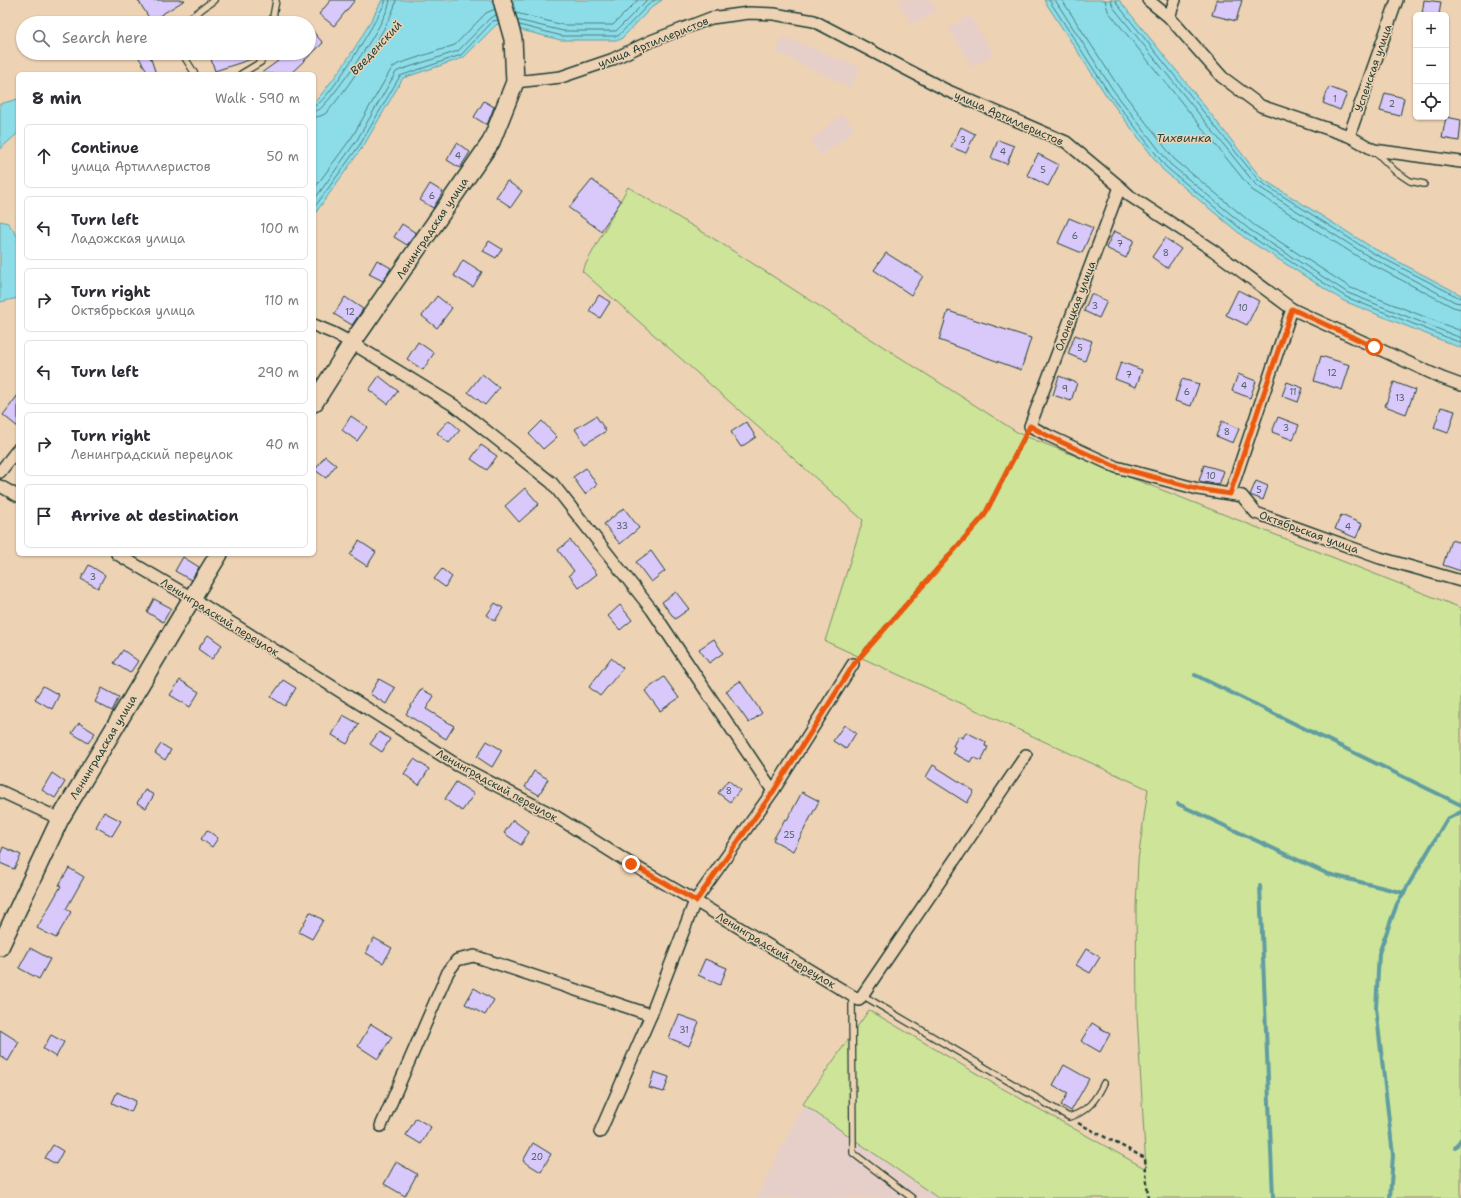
<!DOCTYPE html>
<meta charset="utf-8">
<style>
body{margin:0;font-family:"Shantell Sans",sans-serif;background:#f7f7f7;color:#2b2b33}
.controls{position:absolute;right:12px;top:12px;display:grid;overflow:hidden;border-radius:6px;box-shadow:0 1px 3px #0004}
.controls button{width:36px;height:36px;display:grid;place-items:center;padding:0;border:0;border-bottom:1px solid #e1e1e2;background:#fff;color:#2b2b33;font:20px sans-serif}
.stop{position:absolute;width:12px;height:12px;margin:-9px;border:3px solid #ea580c;border-radius:50%;background:#fff}
.stop.end{background:#ea580c;border-color:#fff;box-shadow:0 1px 4px #0008}
.list{margin:0;padding:0;list-style:none}
h2{display:flex;justify-content:space-between;align-items:center;height:52px;margin:0;padding:0 16px;font-size:17px}
h2 small{font-size:13px;font-weight:400;color:#7c7c81}
.list li{display:grid;grid-template-columns:26px 1fr auto;gap:12px;align-items:center;box-sizing:border-box;height:64px;margin:0 8px 8px;padding:0 8px;border:1px solid #e1e1e2;border-radius:6px}
.list b{display:block;font-size:15px;white-space:nowrap}
.list p{margin:0;font-size:13px;white-space:nowrap;color:#7c7c81}
.list em{font-size:13px;font-style:normal;color:#7c7c81}
.icon{flex:none;width:22px;height:22px;fill:none;stroke:currentColor;stroke-width:2;stroke-linecap:round;stroke-linejoin:round}
.map{position:relative;flex:none;width:1461px;height:1198px;overflow:hidden}
.search{position:absolute;background:#fff;box-shadow:0 1px 3px #0004;left:16px;top:16px;width:300px;height:44px;display:flex;align-items:center;gap:10px;box-sizing:border-box;padding:0 14px;border-radius:22px;color:#7c7c81;font-size:15px}
.panel{position:absolute;background:#fff;box-shadow:0 1px 3px #0004;left:16px;top:72px;width:300px;height:484px;border-radius:6px}
.map>svg:first-child{display:block}
</style>
<div class="map">
<svg width="1461" height="1198" viewBox="0 0 1461 1198">
<rect width="100%" height="100%" fill="#edd2b4"/>
<filter id="ink" filterUnits="userSpaceOnUse"><feTurbulence type="fractalNoise" baseFrequency=".025" numOctaves="2"/><feDisplacementMap in="SourceGraphic" scale="8" xChannelSelector="R" yChannelSelector="G"/><feConvolveMatrix kernelMatrix="1 2 1 2 8 2 1 2 1" color-interpolation-filters="sRGB"/></filter>
<g filter="url(#ink)">
<g fill="#e7cfc9">
<polygon points="897,0 931,0 937,11 912,25"/>
<polygon points="969,15 994,54 973,67 948,28"/>
<polygon points="782,36 860,67 851,88 776,52"/>
<polygon points="842,114 855,129 822,156 810,141"/>
<polygon points="803,1104 938,1198 756,1198"/>
</g>
<polygon fill="#cde499" stroke="#769066" points="628,187 719,242 1020,434 1461,608 1461,1198 938,1198 803,1104 869,1010 991,1082 1146,1169 1137,1015 1136,908 1138,860 1148,789 825,641 863,520 582,271"/>
<g fill="#8ddde9" stroke="#619da1">
<path d="M382,0H662L652,7L620,40H561L497,24L463,58L403,78L364,145L314,215V103C341,72 363,37 382,0Z"/>
<polygon points="1044,0 1119,0 1184,80 1261,178 1373,248 1461,295 1461,348 1344,301 1245,238 1163,170 1106,95"/>
<polygon points="18,99 18,133 0,149 0,104"/>
<polygon points="0,221 8,223 18,237 18,298 0,302"/>
</g>
<g fill="none" stroke-linecap="round" stroke-linejoin="round">
<g stroke="#4b7d7c" stroke-width="1">
<polyline points="1049,0 1109,93 1166,167 1247,234 1346,297 1461,343"/>
<polyline points="1055,0 1113,90 1170,164 1250,230 1348,293 1461,338"/>
<polyline points="1062,0 1118,86 1174,159 1254,225 1351,288 1461,331"/>
<polyline points="1105,0 1108,11 1252,190 1365,261 1453,307 1461,309"/>
<polyline points="1111,0 1113,7 1256,185 1368,256 1455,302 1461,303"/>
<polyline points="1116,0 1117,4 1259,181 1371,252 1458,297 1461,298"/>
<polyline points="516,13 563,25 613,25 638,0"/>
<polyline points="517,20 563,31 616,31 647,0"/>
<polyline points="519,25 562,36 618,36 649,4 655,0"/>
<path d="M314,106C328,104 377,19 385,3V0"/>
<path d="M314,111C318,110 320,110 322,107C336,94 390,17 390,0"/>
<path d="M314,117C318,117 322,116 326,113C340,100 396,17 396,0"/>
<polyline points="314,189 352,137 392,68 398,64 455,45 486,13 495,9"/>
<polyline points="314,200 357,140 396,72 400,70 458,51 490,18 496,15"/>
<polyline points="314,208 361,143 400,76 461,55 493,21 498,20"/>
</g>
<g stroke="#619da1" stroke-width="4">
<polyline points="1195,675 1461,805"/>
<polyline points="1178,804 1328,874 1404,893"/>
<polyline points="1260,886 1273,1198"/>
<polyline points="1455,1148 1461,1139"/>
<polyline points="1390,1198 1393,1155 1376,1008 1379,953 1397,904 1447,819 1461,812"/>
</g>
</g>
<g fill="#d9c9fb" stroke="#1f3d34">
<polygon points="138,0 185,0 151,21"/>
<polygon points="331,0 355,0 334,26 319,14"/>
<polygon points="1216,0 1242,0 1236,21 1212,15"/>
<polygon points="1424,0 1441,2 1439,15 1422,15"/>
<polygon points="309,27 323,43 290,74 260,74 289,53 309,53"/>
<polygon points="136,53 149,53 156,74 149,74"/>
<polygon points="209,53 259,53 258,57 215,71"/>
<polygon points="1329,87 1347,94 1340,110 1323,103"/>
<polygon points="1385,93 1404,98 1400,116 1380,111"/>
<polygon points="484,101 494,107 487,125 474,117"/>
<polygon points="1446,117 1461,120 1459,141 1442,138"/>
<polygon points="961,127 975,134 966,153 951,147"/>
<polygon points="998,140 1014,146 1007,164 991,158"/>
<polygon points="457,143 470,152 460,168 447,160"/>
<polygon points="1038,154 1059,165 1048,186 1027,175"/>
<polygon points="592,180 621,201 601,231 569,208"/>
<polygon points="507,181 522,191 511,207 496,197"/>
<polygon points="430,184 443,192 433,208 420,200"/>
<polygon points="1069,218 1093,228 1082,253 1058,243"/>
<polygon points="402,224 416,233 407,245 394,237"/>
<polygon points="1114,231 1134,240 1126,258 1106,248"/>
<polygon points="1165,238 1181,249 1167,268 1152,257"/>
<polygon points="489,241 502,249 496,258 483,251"/>
<polygon points="886,253 923,276 911,295 874,270"/>
<polygon points="377,260 391,268 383,281 369,274"/>
<polygon points="463,260 482,272 473,287 454,276"/>
<polygon points="1238,290 1259,301 1247,325 1226,315"/>
<polygon points="1091,294 1107,301 1099,318 1084,311"/>
<polygon points="599,295 610,302 600,318 589,311"/>
<polygon points="437,296 452,308 437,328 422,316"/>
<polygon points="345,297 363,309 352,325 334,314"/>
<polygon points="948,311 1031,338 1021,370 939,340"/>
<polygon points="1075,335 1092,341 1085,361 1068,354"/>
<polygon points="418,342 434,353 423,370 407,359"/>
<polygon points="1321,356 1350,365 1342,390 1314,381"/>
<polygon points="1121,362 1142,370 1136,387 1115,379"/>
<polygon points="482,374 499,388 485,405 468,392"/>
<polygon points="1238,374 1256,381 1250,398 1232,391"/>
<polygon points="379,376 398,391 388,404 369,390"/>
<polygon points="1059,376 1077,383 1071,401 1053,395"/>
<polygon points="1182,379 1199,384 1191,406 1175,401"/>
<polygon points="1287,382 1303,388 1298,402 1282,396"/>
<polygon points="1394,382 1415,390 1406,414 1385,406"/>
<polygon points="18,395 18,427 3,415"/>
<polygon points="1441,407 1455,411 1448,433 1434,428"/>
<polygon points="351,416 367,427 357,441 342,430"/>
<polygon points="596,416 606,431 585,444 575,429"/>
<polygon points="1278,417 1299,425 1293,440 1272,432"/>
<polygon points="449,420 460,430 449,443 437,433"/>
<polygon points="542,421 557,437 543,449 529,434"/>
<polygon points="1222,421 1239,429 1233,443 1216,436"/>
<polygon points="746,422 756,437 741,447 731,432"/>
<polygon points="481,445 497,456 487,470 471,459"/>
<polygon points="325,456 336,465 326,478 315,470"/>
<polygon points="1204,465 1224,471 1219,485 1199,481"/>
<polygon points="586,468 597,485 585,494 573,477"/>
<polygon points="1256,481 1268,486 1263,500 1250,495"/>
<polygon points="525,488 539,504 519,522 505,506"/>
<polygon points="624,508 639,528 620,544 604,524"/>
<polygon points="1341,515 1362,524 1356,538 1335,529"/>
<polygon points="570,540 597,574 579,588 569,575 574,571 558,550"/>
<polygon points="1451,540 1461,543 1461,571 1443,565"/>
<polygon points="359,541 376,552 367,566 350,555"/>
<polygon points="651,551 665,571 651,582 636,562"/>
<polygon points="183,557 199,567 191,580 175,571"/>
<polygon points="89,565 105,575 98,588 81,579"/>
<polygon points="442,569 452,577 445,587 434,579"/>
<polygon points="676,592 689,609 675,619 662,602"/>
<polygon points="154,599 171,608 163,622 147,612"/>
<polygon points="495,603 503,608 495,621 487,615"/>
<polygon points="620,605 632,620 620,630 608,616"/>
<polygon points="208,635 222,645 212,659 198,649"/>
<polygon points="714,639 723,653 709,663 699,649"/>
<polygon points="123,650 138,661 130,673 114,663"/>
<polygon points="611,658 623,668 600,696 589,687"/>
<polygon points="664,677 679,698 660,711 645,691"/>
<polygon points="379,679 395,688 386,704 370,694"/>
<polygon points="180,680 199,692 190,707 170,695"/>
<polygon points="283,680 296,688 285,706 271,697"/>
<polygon points="740,681 762,713 749,723 726,691"/>
<polygon points="43,686 59,695 52,709 35,699"/>
<polygon points="102,688 119,697 112,711 95,702"/>
<polygon points="421,689 434,696 426,709 454,726 446,739 406,714"/>
<polygon points="343,715 359,724 347,744 332,735"/>
<polygon points="79,723 95,733 88,743 72,733"/>
<polygon points="844,725 856,733 846,749 833,741"/>
<polygon points="379,732 390,739 382,752 370,744"/>
<polygon points="966,732 986,742 985,746 988,747 981,761 973,757 970,762 953,753 955,747 953,746 958,736 963,738"/>
<polygon points="487,741 502,750 492,767 477,757"/>
<polygon points="161,744 171,750 165,760 155,753"/>
<polygon points="414,759 429,769 419,785 404,774"/>
<polygon points="933,765 974,791 967,803 926,777"/>
<polygon points="534,771 548,779 539,795 525,787"/>
<polygon points="52,773 65,782 55,798 42,790"/>
<polygon points="728,780 740,790 730,802 718,793"/>
<polygon points="456,782 474,794 462,811 445,799"/>
<polygon points="145,790 154,795 146,808 137,803"/>
<polygon points="802,792 819,801 793,851 773,840 785,819 787,820"/>
<polygon points="104,812 121,821 112,836 96,827"/>
<polygon points="513,820 529,832 521,845 504,833"/>
<polygon points="207,830 218,838 212,847 201,839"/>
<polygon points="3,847 21,855 14,869 0,863 0,855"/>
<polygon points="69,868 84,877 66,909 71,912 56,938 37,928 61,886 59,885"/>
<polygon points="310,912 323,920 312,939 299,932"/>
<polygon points="374,938 392,948 383,963 366,953"/>
<polygon points="30,948 50,959 39,979 19,968"/>
<polygon points="1086,949 1100,957 1090,973 1076,965"/>
<polygon points="705,959 727,968 720,985 698,975"/>
<polygon points="474,988 494,1000 485,1015 465,1004"/>
<polygon points="679,1015 699,1022 689,1046 669,1038"/>
<polygon points="1092,1023 1110,1034 1100,1052 1081,1041"/>
<polygon points="371,1024 392,1037 378,1059 358,1046"/>
<polygon points="0,1030 19,1042 8,1061 0,1056"/>
<polygon points="51,1035 64,1042 56,1057 43,1049"/>
<polygon points="1064,1065 1089,1079 1071,1111 1061,1105 1068,1093 1053,1085"/>
<polygon points="654,1072 669,1077 664,1092 649,1088"/>
<polygon points="117,1092 136,1101 131,1112 112,1103"/>
<polygon points="416,1118 431,1127 421,1144 406,1135"/>
<polygon points="533,1143 551,1154 541,1172 523,1161"/>
<polygon points="53,1145 63,1151 56,1164 45,1158"/>
<polygon points="396,1162 417,1174 405,1196 384,1184"/>
</g>
<g fill="none" stroke-linecap="round" stroke-linejoin="round">
<defs>
<g id="service">
<polyline points="183,23 214,0"/>
<polyline points="272,23 276,0"/>
<polyline points="182,53 195,74"/>
<polyline points="241,74 261,62 263,53"/>
<polyline points="1375,151 1395,171 1410,181 1424,184"/>
<path d="M862,995L1069,1117C1087,1112 1096,1100 1104,1083"/>
<polyline points="852,996 853,1153 912,1198"/>
</g>
<g id="minor">
<polyline points="1148,0 1169,17 1222,77 1261,106 1349,136 1374,150 1461,162"/>
<polyline points="1169,17 1175,0"/>
<polyline points="515,82 561,77 611,60 651,41 711,18 749,13 774,14 814,21 946,90 1066,142 1120,187 1130,196 1214,251 1292,309 1442,378 1461,385"/>
<polyline points="1349,136 1397,0"/>
<polyline points="1120,187 1030,426 1047,435 1116,467 1198,489 1242,496 1256,513 1380,558 1461,581"/>
<polyline points="314,325 333,333 352,343 455,406 552,483 652,610 773,791"/>
<polyline points="0,472 18,449"/>
<polyline points="0,486 18,496"/>
<polyline points="1230,494 1292,309"/>
<polyline points="117,554 192,598 457,765 555,816 631,864 695,901 859,1000 1026,755"/>
<polyline points="0,791 60,819"/>
<polyline points="381,1126 448,972 457,960 474,956 651,1015"/>
<polyline points="600,1132 651,1015 695,901 773,791 853,664"/>
</g>
<g id="primary">
<polyline points="314,403 352,343 491,142 515,82 513,39 502,0"/>
<polyline points="0,947 60,819 192,598 219,554"/>
</g>
</defs>
<use href="#service" stroke="#1f3d34" stroke-width="8"/>
<use href="#minor" stroke="#1f3d34" stroke-width="14"/>
<use href="#primary" stroke="#1f3d34" stroke-width="20"/>
<g stroke="#1f3d34" stroke-width="2.5" stroke-dasharray="4 3" stroke-linecap="butt">
<polyline points="861,655 984,516 1025,437"/>
<polyline points="1078,1123 1145,1158 1148,1198"/>
</g>
<use href="#service" stroke="#edd2b4" stroke-width="5.5"/>
<use href="#minor" stroke="#edd2b4" stroke-width="11"/>
<use href="#primary" stroke="#edd2b4" stroke-width="17"/>
</g>
</g>
<g fill="none" stroke-linecap="round" stroke-linejoin="round" filter="url(#ink)">
<polyline stroke="#ea580c" stroke-width="5" points="631,864 696,901 773,792 854,664 984,516 1030,426 1046,435 1116,467 1198,489 1230,494 1292,309 1374,347"/>
</g>
<g text-anchor="middle" stroke-width="3" stroke-linejoin="round" paint-order="stroke">
<g font-size="9" fill="#4e6066">
<text x="1335" y="102">1</text>
<text x="1392" y="107">2</text>
<text x="963" y="143">3</text>
<text x="1003" y="155">4</text>
<text x="458" y="159">4</text>
<text x="1043" y="173">5</text>
<text x="432" y="199">6</text>
<text x="1075" y="239">6</text>
<text x="1120" y="247">7</text>
<text x="1166" y="256">8</text>
<text x="1095" y="309">3</text>
<text x="1243" y="311">10</text>
<text x="350" y="315">12</text>
<text x="1080" y="351">5</text>
<text x="1332" y="376">12</text>
<text x="1129" y="378">7</text>
<text x="1244" y="389">4</text>
<text x="1065" y="392">9</text>
<text x="1187" y="395">6</text>
<text x="1293" y="395">11</text>
<text x="1400" y="401">13</text>
<text x="1286" y="431">3</text>
<text x="1227" y="435">8</text>
<text x="1211" y="479">10</text>
<text x="1259" y="493">5</text>
<text x="622" y="529">33</text>
<text x="1348" y="530">4</text>
<text x="93" y="580">3</text>
<text x="729" y="794">8</text>
<text x="789" y="838">25</text>
<text x="684" y="1033">31</text>
<text x="537" y="1160">20</text>
</g>
<g font-size="11" fill="#1f3d34" stroke="#edd2b4">
<text transform="translate(653 42) rotate(-22)" y="4">улица Артиллеристов</text>
<text transform="translate(1373 68) rotate(-71)" y="4">Успенская улица</text>
<text transform="translate(1009 118) rotate(24)" y="4">улица Артиллеристов</text>
<text transform="translate(432 228) rotate(-56)" y="4">Ленинградская улица</text>
<text transform="translate(1075 306) rotate(-69)" y="4">Олонецкая улица</text>
<text transform="translate(1309 532) rotate(20)" y="4">Октябрьская улица</text>
<text transform="translate(220 617) rotate(32)" y="4">Ленинградский переулок</text>
<text transform="translate(103 747) rotate(-59)" y="4">Ленинградская улица</text>
<text transform="translate(497 785) rotate(29)" y="4">Ленинградский переулок</text>
<text transform="translate(776 950) rotate(31)" y="4">Ленинградский переулок</text>
</g>
<g font-size="12" font-style="italic" fill="#24453d" stroke="#edd2b4">
<text transform="translate(376 48) rotate(-47)" y="4">Введенский</text>
<text x="1184" y="142">Тихвинка</text>
</g>
</g>
</svg>
<div class="controls">
<button>+</button>
<button>−</button>
<button><svg class="icon" aria-label="locate" viewBox="0 0 24 24"><circle cx="12" cy="12" r="6"/><path d="M12 2v4M12 18v4M2 12h4M18 12h4"/></svg></button>
</div>
<div class="stop" style="left:1374px;top:347px"></div>
<div class="stop end" style="left:631px;top:864px"></div>
<div class="search"><svg class="icon" aria-label="search" viewBox="0 0 24 24"><circle cx="10" cy="10" r="6"/><path d="M15 15l6 6"/></svg>Search here</div>
<section class="panel">
<h2>8 min<small>Walk · 590 m</small></h2>
<ul class="list">
<li><svg class="icon" aria-label="ahead" viewBox="0 0 24 24"><path d="M12 20V5M6 11l6-6 6 6"/></svg><div><b>Continue</b><p>улица Артиллеристов</p></div><em>50 m</em></li>
<li><svg class="icon" aria-label="left" viewBox="0 0 24 24"><path d="M17 20v-9H6M10 6l-5 5 5 5"/></svg><div><b>Turn left</b><p>Ладожская улица</p></div><em>100 m</em></li>
<li><svg class="icon" aria-label="right" viewBox="0 0 24 24"><path d="M7 20v-9h11M14 6l5 5-5 5"/></svg><div><b>Turn right</b><p>Октябрьская улица</p></div><em>110 m</em></li>
<li><svg class="icon" aria-label="left" viewBox="0 0 24 24"><path d="M17 20v-9H6M10 6l-5 5 5 5"/></svg><div><b>Turn left</b></div><em>290 m</em></li>
<li><svg class="icon" aria-label="right" viewBox="0 0 24 24"><path d="M7 20v-9h11M14 6l5 5-5 5"/></svg><div><b>Turn right</b><p>Ленинградский переулок</p></div><em>40 m</em></li>
<li><svg class="icon" aria-label="arrive" viewBox="0 0 24 24"><path d="M6 21V4h12l-3 4 3 4H6"/></svg><div><b>Arrive at destination</b></div></li>
</ul>
</section>
</div>
